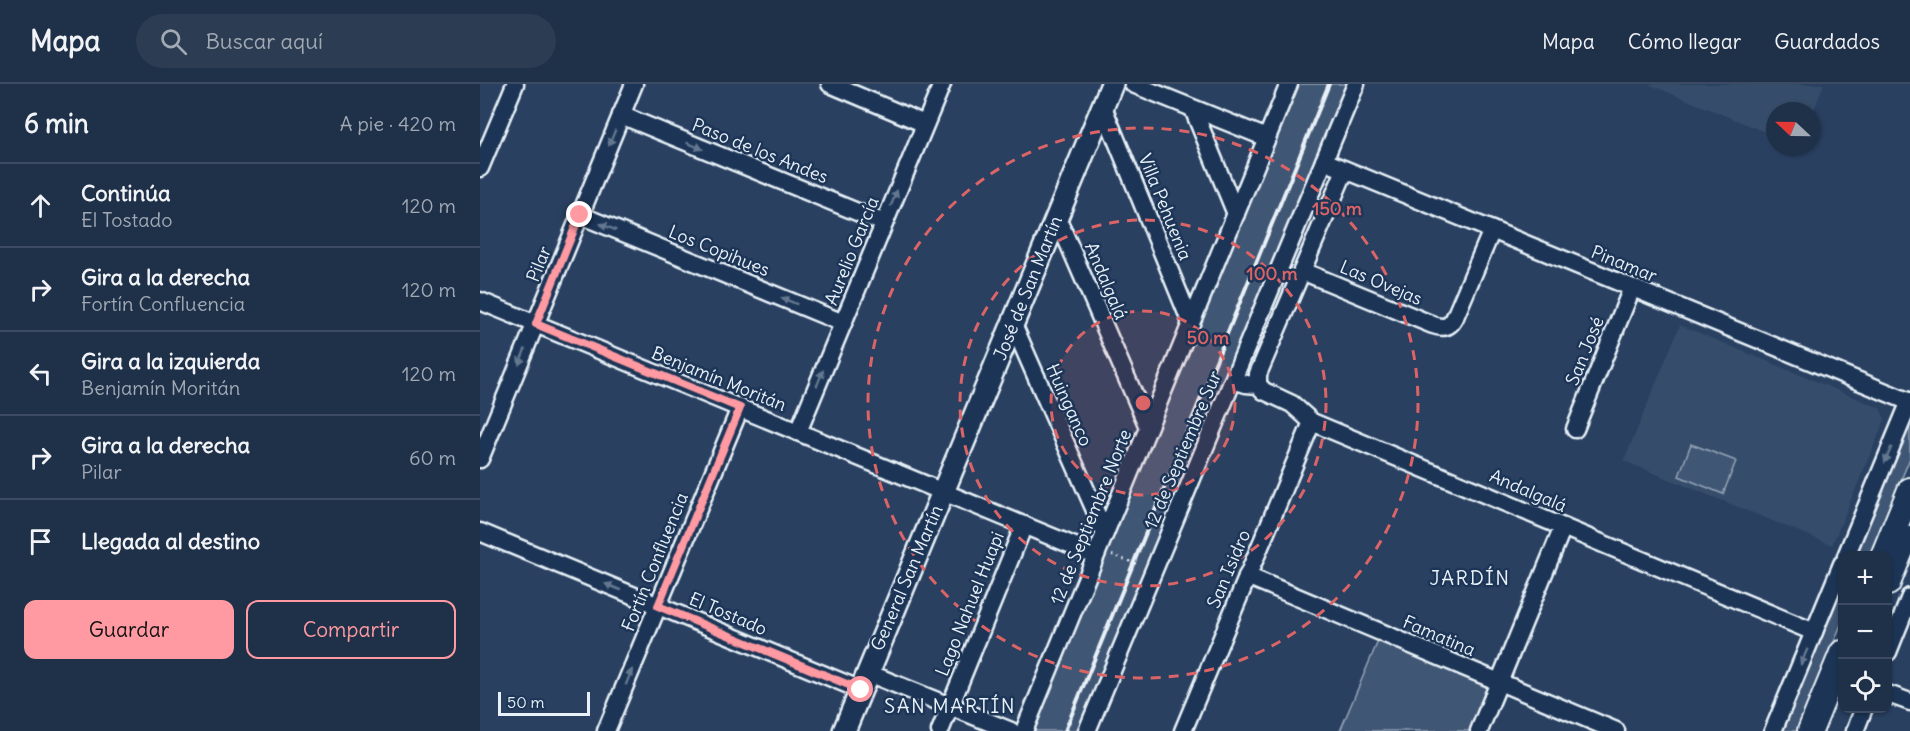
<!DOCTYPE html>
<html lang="es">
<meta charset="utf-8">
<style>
body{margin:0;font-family:Delius,sans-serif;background:#2c3c53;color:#f1f3f6}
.controls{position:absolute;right:18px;bottom:18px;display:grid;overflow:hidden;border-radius:12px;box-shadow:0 2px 4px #0004}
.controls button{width:54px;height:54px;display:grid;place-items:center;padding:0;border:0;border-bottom:2px solid #3c4b61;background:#1f3049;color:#f1f3f6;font:30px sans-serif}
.compass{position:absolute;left:1286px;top:18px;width:54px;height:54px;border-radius:50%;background:#1f3049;box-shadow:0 2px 4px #0004;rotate:292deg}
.scale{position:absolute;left:18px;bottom:15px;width:92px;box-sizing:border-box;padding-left:6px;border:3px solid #e8f1f8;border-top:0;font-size:16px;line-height:21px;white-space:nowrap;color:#e8f1f8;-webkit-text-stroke:4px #1d3557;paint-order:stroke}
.stop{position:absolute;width:18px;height:18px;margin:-14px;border:4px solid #ff9aa2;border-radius:50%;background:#fff}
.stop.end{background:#ff9aa2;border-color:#fff;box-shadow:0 2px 6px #0008}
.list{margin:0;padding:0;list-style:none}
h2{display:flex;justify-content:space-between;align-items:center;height:78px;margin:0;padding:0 24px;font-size:26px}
h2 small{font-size:20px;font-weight:400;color:#a1a9b4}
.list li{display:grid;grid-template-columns:39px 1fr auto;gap:18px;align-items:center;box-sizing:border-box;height:84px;padding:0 24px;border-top:2px solid #3c4b61}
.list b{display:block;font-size:22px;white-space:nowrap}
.list p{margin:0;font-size:20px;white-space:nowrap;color:#a1a9b4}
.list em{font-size:20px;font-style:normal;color:#a1a9b4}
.actions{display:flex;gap:12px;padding:18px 24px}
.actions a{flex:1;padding:14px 0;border:2px solid #ff9aa2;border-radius:12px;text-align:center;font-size:21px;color:#ff9aa2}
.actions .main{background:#ff9aa2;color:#111}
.icon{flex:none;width:33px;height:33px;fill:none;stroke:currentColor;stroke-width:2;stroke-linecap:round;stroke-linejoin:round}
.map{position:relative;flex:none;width:1430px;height:647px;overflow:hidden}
header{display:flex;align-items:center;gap:36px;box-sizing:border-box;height:84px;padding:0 30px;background:#1f3049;border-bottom:2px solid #3c4b61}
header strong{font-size:28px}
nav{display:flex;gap:33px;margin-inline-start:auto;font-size:21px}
.search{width:420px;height:54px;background:#2c3c53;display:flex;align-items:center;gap:15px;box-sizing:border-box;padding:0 21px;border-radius:33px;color:#a1a9b4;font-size:22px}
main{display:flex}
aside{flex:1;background:#1f3049}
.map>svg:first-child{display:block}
</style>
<header>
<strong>Mapa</strong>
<div class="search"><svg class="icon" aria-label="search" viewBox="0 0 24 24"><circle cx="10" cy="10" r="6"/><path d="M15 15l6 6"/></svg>Buscar aquí</div>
<nav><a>Mapa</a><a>Cómo llegar</a><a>Guardados</a></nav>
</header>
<main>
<aside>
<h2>6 min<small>A pie · 420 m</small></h2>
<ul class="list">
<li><svg class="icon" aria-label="ahead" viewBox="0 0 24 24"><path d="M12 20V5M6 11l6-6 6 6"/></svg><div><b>Continúa</b><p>El Tostado</p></div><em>120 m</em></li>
<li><svg class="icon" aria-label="right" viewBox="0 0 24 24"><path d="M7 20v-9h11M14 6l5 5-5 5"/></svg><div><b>Gira a la derecha</b><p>Fortín Confluencia</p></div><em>120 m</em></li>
<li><svg class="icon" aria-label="left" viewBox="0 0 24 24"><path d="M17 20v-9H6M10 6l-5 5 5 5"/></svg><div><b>Gira a la izquierda</b><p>Benjamín Moritán</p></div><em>120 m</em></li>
<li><svg class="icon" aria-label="right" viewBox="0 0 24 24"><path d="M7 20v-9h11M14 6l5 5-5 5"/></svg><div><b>Gira a la derecha</b><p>Pilar</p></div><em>60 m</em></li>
<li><svg class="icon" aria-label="arrive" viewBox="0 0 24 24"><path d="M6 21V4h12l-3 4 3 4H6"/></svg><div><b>Llegada al destino</b></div></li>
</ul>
<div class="actions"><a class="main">Guardar</a><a>Compartir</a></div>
</aside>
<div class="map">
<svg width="1430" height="647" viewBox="0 0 1430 647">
<rect width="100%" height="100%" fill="#294061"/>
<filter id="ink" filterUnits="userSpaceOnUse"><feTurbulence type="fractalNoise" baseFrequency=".0167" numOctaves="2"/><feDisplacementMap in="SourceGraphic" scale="12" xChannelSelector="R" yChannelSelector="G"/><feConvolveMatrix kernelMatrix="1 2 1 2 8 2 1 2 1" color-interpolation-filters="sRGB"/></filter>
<g filter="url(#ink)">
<g fill="#364d6b">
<polygon points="1168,0 1344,0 1331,33 1331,27 1295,27 1295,52"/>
<polygon points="1200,241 1400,324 1405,335 1352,461 1144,377"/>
</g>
<g fill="#415774" stroke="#94a4b6" stroke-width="1.5">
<polygon points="818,0 871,0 604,647 552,647"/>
<polygon points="1430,334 1430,374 1390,471 1373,472"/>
<polygon points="1211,360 1256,377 1243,410 1199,392"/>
<polygon points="1362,497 1362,538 1318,647 1301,647"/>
<polygon points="898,557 1005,602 1008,608 993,647 860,647"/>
</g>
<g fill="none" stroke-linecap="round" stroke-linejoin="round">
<defs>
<g id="minor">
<polyline points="350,0 445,40"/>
<polyline points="653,0 787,54"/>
<polyline points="623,23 711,239"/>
<polyline points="713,25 756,130"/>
<polyline points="141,31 404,139"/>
<polyline points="844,77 1430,318"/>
<polyline points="0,84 35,0"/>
<polyline points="100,131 363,239"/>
<polyline points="577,133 668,343"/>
<path d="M822,187L953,241C964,245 970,243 975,233L1012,146"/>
<polyline points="0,217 616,471"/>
<polyline points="533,240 625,449"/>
<polyline points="753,296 766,300 778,301 784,307 812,320 832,338 1334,548"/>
<polyline points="778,301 778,290 865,86"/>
<polyline points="1095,345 1152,204"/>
<polyline points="318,348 462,0"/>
<polyline points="0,375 154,0"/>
<polyline points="0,448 381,606"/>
<polyline points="1366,472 1430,317"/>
<polyline points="767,492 1136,647"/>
<polyline points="1408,568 1430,513"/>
<polyline points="388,589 531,647"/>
<polyline points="1408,610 1430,618"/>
<polyline points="126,647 260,324"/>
<polyline points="460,647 544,441"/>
<polyline points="544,647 809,0"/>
<polyline points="607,647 876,0"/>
<polyline points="703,647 832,338"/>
<polyline points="999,647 1083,443"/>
<polyline points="1293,647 1362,480"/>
<polyline points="1375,647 1384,624"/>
</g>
<polyline id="major" points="364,647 632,0"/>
<g id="highway">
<polyline points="1403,472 1430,406"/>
<polyline points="1408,499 1426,454"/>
<polyline points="1330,647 1362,569"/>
</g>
</defs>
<use href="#minor" stroke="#e8f1f8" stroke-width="21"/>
<use href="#major" stroke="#e8f1f8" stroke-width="26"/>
<use href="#highway" stroke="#e8f1f8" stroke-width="28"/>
<polyline stroke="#e8f1f8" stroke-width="2" stroke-dasharray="1.5 4.5" stroke-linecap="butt" points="632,471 660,481"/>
<use href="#minor" stroke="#1d3557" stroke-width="16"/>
<use href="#major" stroke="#1d3557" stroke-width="21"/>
<use href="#highway" stroke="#1d3557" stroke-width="24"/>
<polyline stroke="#e8f1f8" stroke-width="4" points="585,647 849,0"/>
</g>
<defs><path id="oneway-solid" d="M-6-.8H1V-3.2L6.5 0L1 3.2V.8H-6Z" transform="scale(1.5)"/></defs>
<g fill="#64778f">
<use href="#oneway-solid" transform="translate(132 54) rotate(112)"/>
<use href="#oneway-solid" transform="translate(215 62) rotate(22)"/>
<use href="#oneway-solid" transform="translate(414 114) rotate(-68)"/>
<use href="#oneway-solid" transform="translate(128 143) rotate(-158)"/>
<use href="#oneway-solid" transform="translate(309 217) rotate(-158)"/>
<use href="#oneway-solid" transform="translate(42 273) rotate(112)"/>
<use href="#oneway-solid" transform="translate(340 294) rotate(-68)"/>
<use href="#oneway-solid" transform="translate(1408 371) rotate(113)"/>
<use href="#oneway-solid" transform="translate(133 503) rotate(-158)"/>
<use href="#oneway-solid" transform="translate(1324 573) rotate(113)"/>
<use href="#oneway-solid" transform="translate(149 593) rotate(-68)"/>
</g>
</g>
<g fill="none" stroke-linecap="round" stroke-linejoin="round" filter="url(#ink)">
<polyline stroke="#ff9aa2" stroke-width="8" points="100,131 56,240 260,324 178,522 381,606"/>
</g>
<circle cx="663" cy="319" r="92" fill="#db6466" fill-opacity=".12"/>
<g fill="none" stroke="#db6466" stroke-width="3" stroke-dasharray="10 8">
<circle cx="663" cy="319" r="92"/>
<circle cx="663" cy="319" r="183"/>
<circle cx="663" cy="319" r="275"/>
</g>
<g text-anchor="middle" stroke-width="5" stroke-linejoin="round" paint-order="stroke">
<g font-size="18" fill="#e8f1f8" stroke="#1d3557">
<text transform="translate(280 67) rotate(22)" y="6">Paso de los Andes</text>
<text transform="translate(685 123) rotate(68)" y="6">Villa Pehuenia</text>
<text transform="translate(239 167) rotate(22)" y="6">Los Copihues</text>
<text transform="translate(372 167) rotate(-68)" y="6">Aurelio García</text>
<text transform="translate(59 180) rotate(-68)" y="6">Pilar</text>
<text transform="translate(1144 180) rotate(22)" y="6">Pinamar</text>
<text transform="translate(626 197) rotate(67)" y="6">Andalgalá</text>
<text transform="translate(901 199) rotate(23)" y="6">Las Ovejas</text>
<text transform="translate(548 204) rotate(-68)" y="6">José de San Martín</text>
<text transform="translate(1105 267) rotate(-68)" y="6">San José</text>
<text transform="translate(239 295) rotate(22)" y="6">Benjamín Moritán</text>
<text transform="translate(589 321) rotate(66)" y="6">Huinganco</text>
<text transform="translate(703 366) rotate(-67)" y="6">12 de Septiembre Sur</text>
<text transform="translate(1048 407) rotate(23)" y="6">Andalgalá</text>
<text transform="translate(611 433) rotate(-68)" y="6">12 de Septiembre Norte</text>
<text transform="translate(175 478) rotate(-68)" y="6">Fortín Confluencia</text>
<text transform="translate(749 485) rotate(-67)" y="6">San Isidro</text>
<text transform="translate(427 494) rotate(-67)" y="6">General San Martín</text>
<text transform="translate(490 520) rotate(-68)" y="6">Lago Nahuel Huapi</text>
<text transform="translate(248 530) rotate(23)" y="6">El Tostado</text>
<text transform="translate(959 552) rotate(23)" y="6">Famatina</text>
</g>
<g font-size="20" letter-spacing="1.5" fill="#e8f1f8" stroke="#1d3557">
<text x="990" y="501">JARDÍN</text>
<text x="470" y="629">SAN MARTÍN</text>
</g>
</g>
<circle cx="663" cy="319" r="9" fill="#db6466" stroke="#1d3557" stroke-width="3"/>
<g font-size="18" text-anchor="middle" font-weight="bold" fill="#db6466" stroke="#1d3557" stroke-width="5" stroke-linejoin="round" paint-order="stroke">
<text x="857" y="131">150 m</text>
<text x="792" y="196">100 m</text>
<text x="728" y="260">50 m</text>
</g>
</svg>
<div class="controls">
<button>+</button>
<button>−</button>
<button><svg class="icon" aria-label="locate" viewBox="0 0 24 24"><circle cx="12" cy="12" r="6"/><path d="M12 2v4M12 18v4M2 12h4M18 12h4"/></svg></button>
</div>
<svg class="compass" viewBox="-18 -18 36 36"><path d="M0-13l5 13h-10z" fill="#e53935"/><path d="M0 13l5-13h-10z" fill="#a1a9b4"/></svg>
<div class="scale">50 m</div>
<div class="stop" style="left:381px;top:606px"></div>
<div class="stop end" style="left:100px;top:131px"></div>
</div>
</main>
